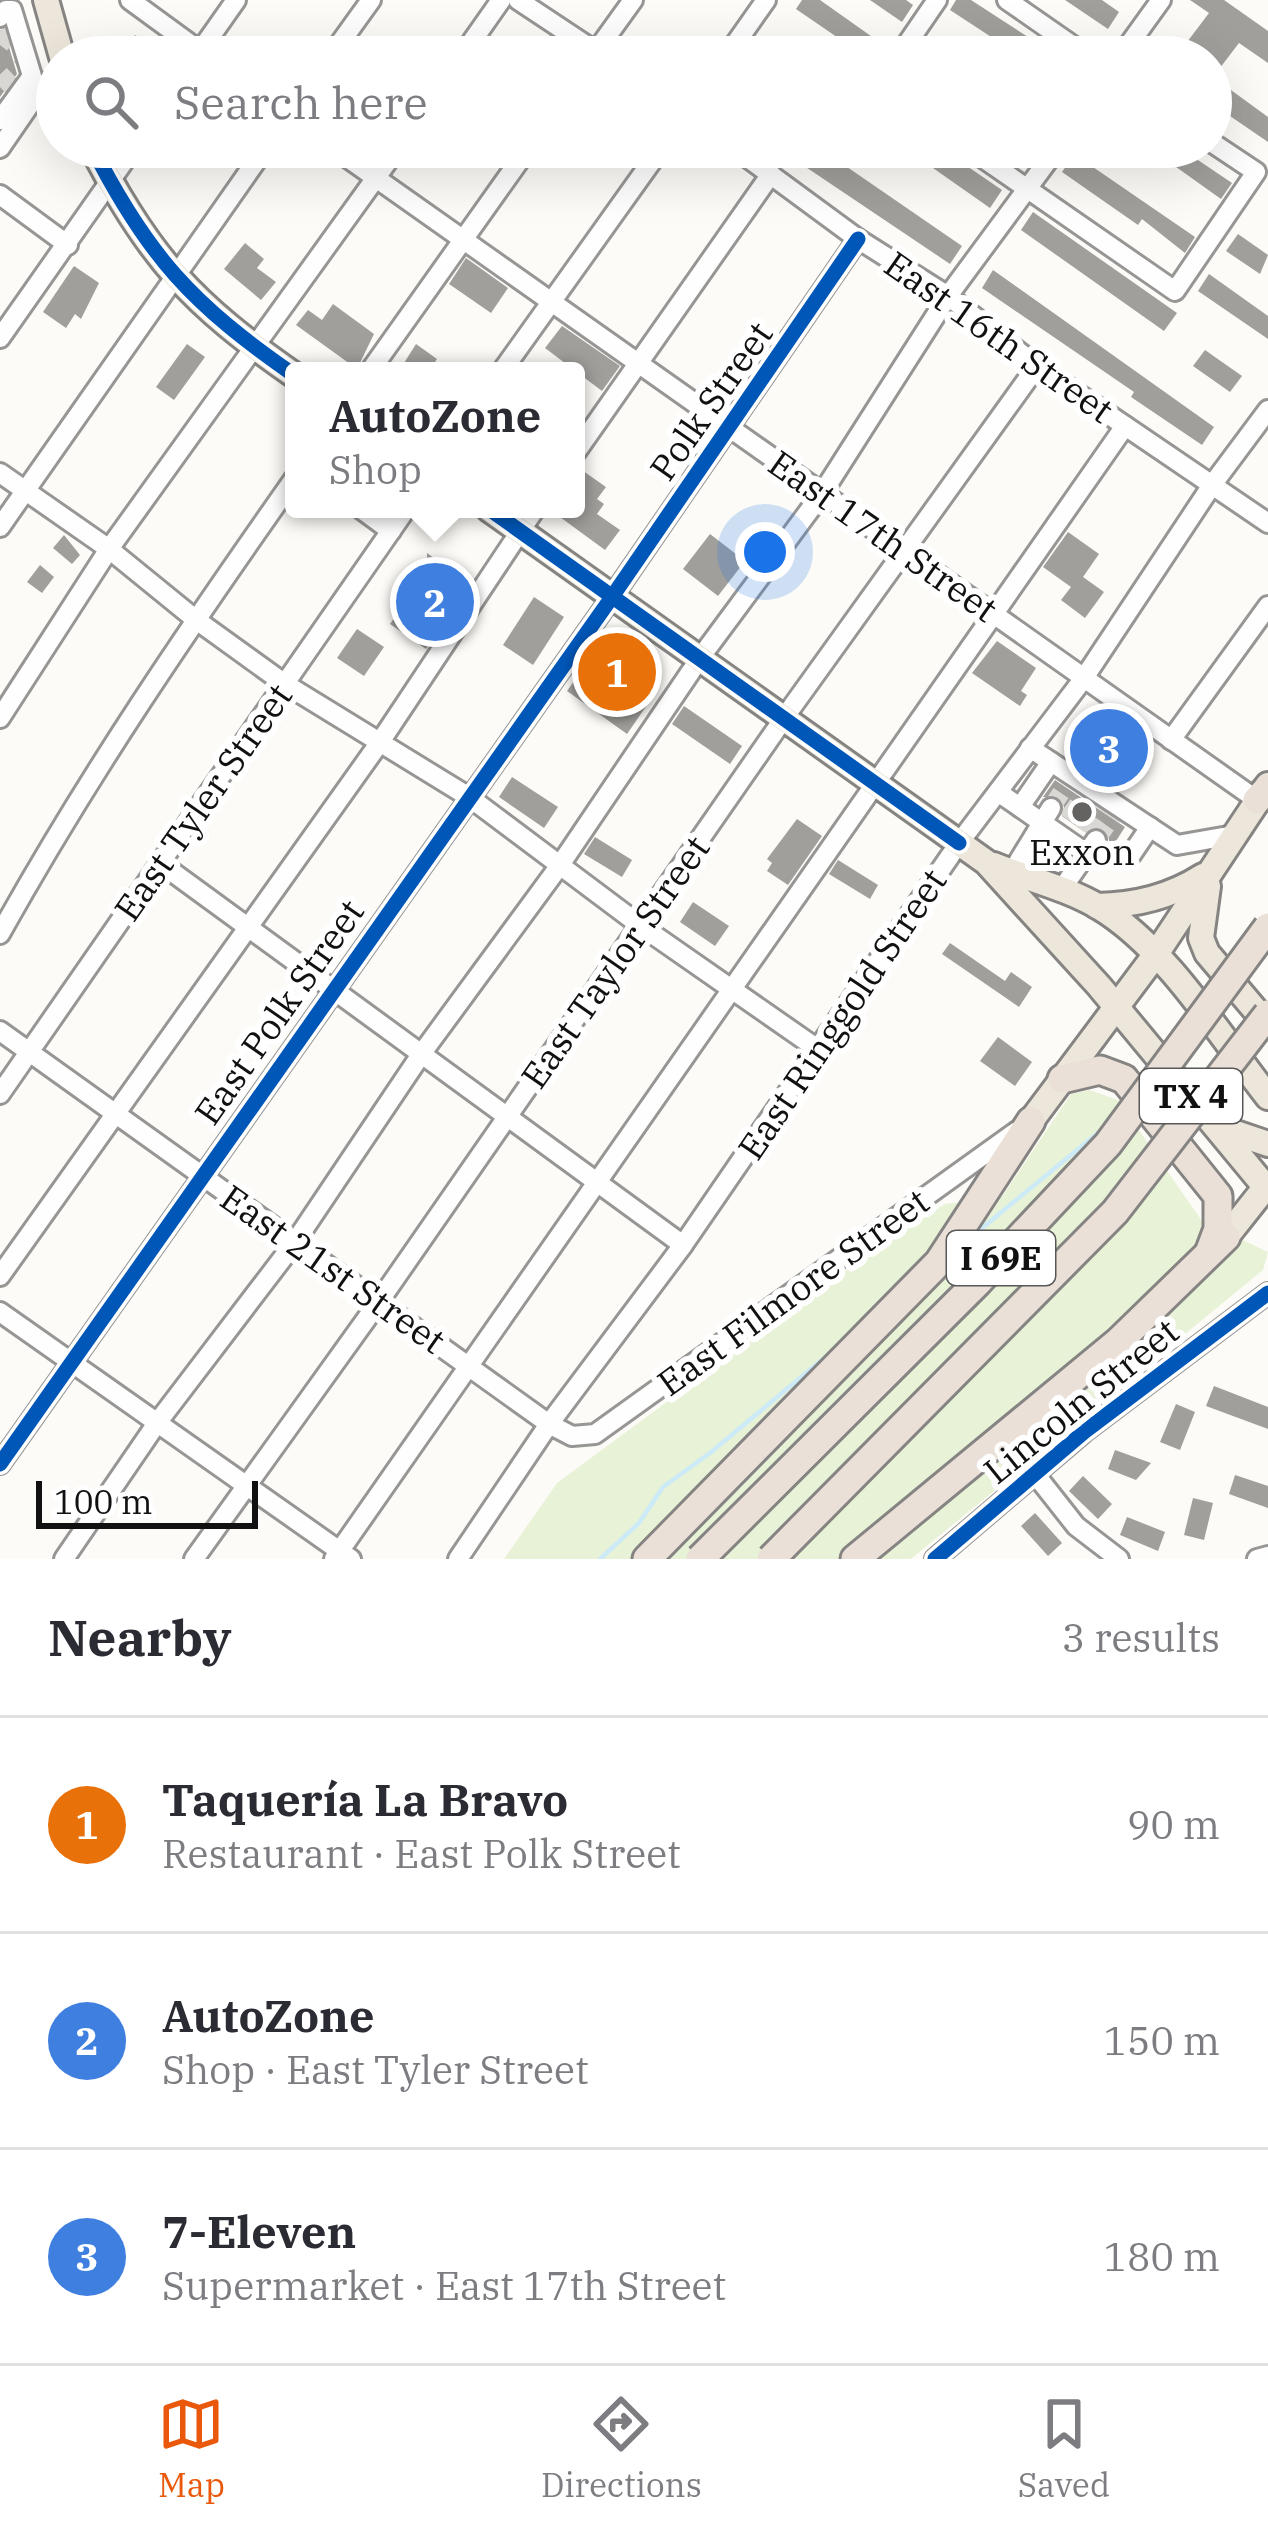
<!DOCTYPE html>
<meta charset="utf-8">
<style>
body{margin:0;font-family:"IBM Plex Serif",serif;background:#f7f7f7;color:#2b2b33}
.scale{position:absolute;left:36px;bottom:30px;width:222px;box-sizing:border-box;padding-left:12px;border:6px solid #111;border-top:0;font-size:33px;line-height:42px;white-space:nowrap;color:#111;-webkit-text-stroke:9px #fff;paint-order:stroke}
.you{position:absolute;left:765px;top:552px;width:42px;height:42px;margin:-30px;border:9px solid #fff;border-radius:50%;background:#1a73e8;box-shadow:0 0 0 18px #1a73e833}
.badge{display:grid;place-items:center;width:78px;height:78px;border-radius:50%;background:#ea580c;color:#fff;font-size:39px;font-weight:700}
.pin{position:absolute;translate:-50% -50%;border:6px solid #fff;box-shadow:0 3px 12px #0006}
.popup{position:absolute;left:285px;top:362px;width:300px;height:156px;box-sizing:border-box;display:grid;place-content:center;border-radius:12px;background:#fff;filter:drop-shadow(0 3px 9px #0005);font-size:39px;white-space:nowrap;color:#7c7c81}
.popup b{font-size:45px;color:#2b2b33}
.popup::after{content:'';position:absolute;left:50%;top:100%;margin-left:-24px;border:24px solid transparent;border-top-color:#fff}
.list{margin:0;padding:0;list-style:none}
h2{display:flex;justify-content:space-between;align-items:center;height:156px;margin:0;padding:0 48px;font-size:51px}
h2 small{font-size:39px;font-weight:400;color:#7c7c81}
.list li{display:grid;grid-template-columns:78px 1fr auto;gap:36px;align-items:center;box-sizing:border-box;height:216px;padding:0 48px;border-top:3px solid #e1e1e2}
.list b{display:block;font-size:45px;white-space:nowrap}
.list p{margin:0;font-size:39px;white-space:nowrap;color:#7c7c81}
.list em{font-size:39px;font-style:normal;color:#7c7c81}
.icon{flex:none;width:66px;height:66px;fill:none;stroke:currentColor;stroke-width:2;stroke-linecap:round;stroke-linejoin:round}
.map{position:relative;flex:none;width:1268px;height:1559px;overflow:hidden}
.search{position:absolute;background:#fff;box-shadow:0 12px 48px #0002;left:36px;right:36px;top:36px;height:132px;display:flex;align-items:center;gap:30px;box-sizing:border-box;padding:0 42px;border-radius:66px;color:#7c7c81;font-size:45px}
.sheet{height:804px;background:#fff}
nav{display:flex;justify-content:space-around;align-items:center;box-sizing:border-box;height:168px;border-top:3px solid #e1e1e2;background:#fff;font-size:33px;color:#7c7c81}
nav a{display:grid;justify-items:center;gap:6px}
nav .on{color:#ea580c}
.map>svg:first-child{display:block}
</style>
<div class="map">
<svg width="1268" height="1559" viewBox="0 0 1268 1559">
<rect width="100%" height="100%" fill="#fdfbf7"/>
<polygon fill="#e8f2d7" points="1090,1090 1118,1100 1202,1221 1268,1252 1263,1270 911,1559 504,1559 557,1483 859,1260 945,1204 1002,1197 1071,1094"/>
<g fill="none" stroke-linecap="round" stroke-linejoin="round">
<g stroke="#cdeaf7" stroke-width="4.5">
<polyline points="970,1238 1105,1127"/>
<polyline points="600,1559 639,1523 663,1487 710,1453 836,1348"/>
</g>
</g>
<g fill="#a19f9c">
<polygon points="802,0 820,0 885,46 877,57 866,57 796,9"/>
<polygon points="870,0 906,0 913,5 902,22"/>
<polygon points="956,0 971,0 1059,57 1022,57 950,10"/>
<polygon points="1065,0 1102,0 1119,12 1108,29"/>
<polygon points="1190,0 1224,0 1268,31 1268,63 1239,43 1213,77 1268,117 1268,142 1211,103 1211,57 1151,57 1161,42 1178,54 1209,13"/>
<polygon points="0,30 4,30 17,74 0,97"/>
<polygon points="135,35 160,49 156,57 94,57 93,53 131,43"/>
<polygon points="776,147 818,147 962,246 950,264"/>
<polygon points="903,147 939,147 1002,190 990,208"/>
<polygon points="1148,147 1193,147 1189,154 1232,183 1221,199"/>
<polygon points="1074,154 1195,237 1185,253 1142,219 1138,225 1062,172"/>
<polygon points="1033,212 1177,313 1164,331 1021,230"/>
<polygon points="1238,234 1268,255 1260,274 1226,251"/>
<polygon points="245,243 264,259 257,268 276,282 261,300 224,269"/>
<polygon points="466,258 508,288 491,313 449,284"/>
<polygon points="74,266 99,283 81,319 75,314 66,328 43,312"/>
<polygon points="993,270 1214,427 1202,445 1131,397 1134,392 982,288"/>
<polygon points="1209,274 1268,316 1268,339 1198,291"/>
<polygon points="333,304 374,334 357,369 296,325 308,310 322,320"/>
<polygon points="562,326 620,366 602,391 545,348"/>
<polygon points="187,344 205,357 174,400 156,387"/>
<polygon points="416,344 437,359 429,371 399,371"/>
<polygon points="1205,350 1242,376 1230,392 1193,366"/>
<polygon points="576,466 606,487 597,499 604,504 597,514 620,530 605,550 549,509 576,509"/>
<polygon points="1068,532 1099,554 1083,577 1104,592 1085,618 1061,600 1071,587 1043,567"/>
<polygon points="710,534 745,561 718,596 683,569"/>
<polygon points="64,535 80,555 72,564 53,548"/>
<polygon points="427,553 469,584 426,649 390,624 427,572"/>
<polygon points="40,565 54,577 42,593 27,582"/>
<polygon points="534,597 564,617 533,665 503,645"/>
<polygon points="357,629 384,647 364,676 337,658"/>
<polygon points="997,641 1036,668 1021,691 1027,695 1020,706 972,673"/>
<polygon points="595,652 644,687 636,698 647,705 627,734 567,691"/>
<polygon points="684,706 742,746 730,764 672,724"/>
<polygon points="1089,716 1146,755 1129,780 1072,741"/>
<polygon points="512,777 558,807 544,828 499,797"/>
<polygon points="1055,780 1125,827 1116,841 1109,841 1108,833 1098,827 1085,832 1062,816 1064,807 1059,797 1043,797"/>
<polygon points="797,819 822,836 788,885 767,871 772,863 767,859"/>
<polygon points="595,837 632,860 622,877 584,854"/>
<polygon points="838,860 878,885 870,899 829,874"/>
<polygon points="693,902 729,926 715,946 680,922"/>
<polygon points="950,943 1005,981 1011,972 1032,987 1019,1007 942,954"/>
<polygon points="998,1037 1032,1062 1015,1086 980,1061"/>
<polygon points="1214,1386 1268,1407 1268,1429 1206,1406"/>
<polygon points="1176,1404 1195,1412 1180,1450 1160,1442"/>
<polygon points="1115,1450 1151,1463 1136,1480 1108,1469"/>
<polygon points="1235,1475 1268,1486 1268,1508 1229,1494"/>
<polygon points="1083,1476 1112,1504 1098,1519 1069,1491"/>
<polygon points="1193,1498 1213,1503 1204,1540 1184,1535"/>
<polygon points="1035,1513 1062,1543 1048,1556 1021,1526"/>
<polygon points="1127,1517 1165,1532 1158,1551 1120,1535"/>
</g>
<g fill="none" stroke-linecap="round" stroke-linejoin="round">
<g stroke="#dad8d4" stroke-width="18" stroke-dasharray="18 9" stroke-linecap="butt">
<polyline points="0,45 12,30"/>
<polyline points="0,87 22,66"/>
<polyline points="1051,808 1067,784"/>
<polyline points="1067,819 1084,796"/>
<polyline points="1083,831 1099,807"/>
<polyline points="1096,840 1113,816"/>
</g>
<defs>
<g id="minor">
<polyline points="130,0 208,57"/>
<polyline points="518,0 604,57"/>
<polyline points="1007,0 1089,57"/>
<polyline points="0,17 6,10 12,10 32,76 0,120"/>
<polyline points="196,57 236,0"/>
<polyline points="330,57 371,0"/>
<polyline points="461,57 501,0"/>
<polyline points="592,57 633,0"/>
<polyline points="726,57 766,0"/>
<polyline points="898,57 937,0"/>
<polyline points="1120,57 1161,0"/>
<polyline points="332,147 1257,800"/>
<polyline points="733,147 858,239 948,296 1037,366 1268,523"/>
<polyline points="967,147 1175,291 1256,172 1211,142"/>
<polyline points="0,148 44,84 57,78"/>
<polyline points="0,195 68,245"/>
<polyline points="0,338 134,147"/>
<polyline points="370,371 529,147"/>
<polyline points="502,371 662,147"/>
<polyline points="576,452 771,174"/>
<polyline points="0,473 109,549 195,619 285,684 469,797 641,926 819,1050"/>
<polyline points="361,509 391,531"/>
<polyline points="0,527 266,147"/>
<polyline points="0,718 109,549 398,147"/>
<polyline points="1171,740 1268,606"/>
<polyline points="1030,748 1177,845 1234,835"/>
<polyline points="998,792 1086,853 1131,855 1150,827"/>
<polyline points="1020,807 1051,762"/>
<polyline points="160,863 683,1245"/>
<polyline points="1012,872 1051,808"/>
<polyline points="1061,890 1096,840"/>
<path d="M0,934C89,774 189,628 294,479"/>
<polyline points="0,1031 549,1424 572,1436 595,1434 1017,1131"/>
<polyline points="0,1094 406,509"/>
<polyline points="0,1276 380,742 535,509"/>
<polyline points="0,1312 351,1559"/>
<polyline points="0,1464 612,597 858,239"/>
<polyline points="1035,1474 1076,1526 1119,1559"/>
<polyline points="64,1559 157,1423 295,1242 422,1053 560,865 700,658 823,492 948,296 1058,147"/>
<polyline points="194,1559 380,1300 784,718 1037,366"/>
<polyline points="334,1559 1125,426"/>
<polyline points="458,1559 549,1424 683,1245 959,843 1084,678 1212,485 1268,410"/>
<polyline points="935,1559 1084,1432 1268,1293"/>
<polyline points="1257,1559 1268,1556"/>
</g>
<g id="major">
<polyline points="46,0 62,57"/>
<path d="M92,147C148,257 193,305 294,375"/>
<polyline points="489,509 986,862 1099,986 1268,1190"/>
<path d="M994,865C1028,879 1067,888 1099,907C1166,947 1220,1036 1268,1097"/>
<polyline points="1208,886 1201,938 1207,953 1268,1025"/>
<path d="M1097,906C1136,905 1170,897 1203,876"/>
<polyline points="1031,1121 1156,954 1268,785"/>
<polyline points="1218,1127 1268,1144"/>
<polyline points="1226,1237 1268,1184"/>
</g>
<g id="highway">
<polyline points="1257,800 1268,788"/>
<polyline points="1062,1079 1100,1070 1124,1079 1218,1196 1218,1229 1209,1253"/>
<polyline points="647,1559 939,1262 1031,1121"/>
<polyline points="855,1559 1118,1342 1226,1237"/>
</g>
</defs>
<use href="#minor" stroke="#979695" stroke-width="24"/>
<use href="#major" stroke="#858482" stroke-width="30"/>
<use href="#highway" stroke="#858482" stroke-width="33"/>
<use href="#minor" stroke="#fffefe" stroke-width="18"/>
<use href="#major" stroke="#ede7db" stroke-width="24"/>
<use href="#highway" stroke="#eae0d8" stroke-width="27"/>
<defs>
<g id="highway-bridge">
<polyline points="700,1559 977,1283 1108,1144 1268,927"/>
<polyline points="771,1559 1115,1212 1268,1014"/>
</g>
</defs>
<use href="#highway-bridge" stroke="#858482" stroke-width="33" stroke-linecap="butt"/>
<use href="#highway-bridge" stroke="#eae0d8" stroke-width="27"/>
<defs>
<g id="cycleway">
<path d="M92,147C148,257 193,305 294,375"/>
<polyline points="489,509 959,843"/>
<polyline points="0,1464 612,597 858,239"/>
<polyline points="935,1559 1084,1432 1268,1293"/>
</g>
</defs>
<use href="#cycleway" stroke="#fff" stroke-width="22"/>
<use href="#cycleway" stroke="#0057b8" stroke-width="15"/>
</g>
<circle fill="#646362" stroke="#fff" stroke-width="4.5" cx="1082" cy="812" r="12"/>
<g text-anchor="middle" stroke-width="12" stroke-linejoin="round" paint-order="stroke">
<g fill="#fff" stroke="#585858" stroke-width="3">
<rect x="1140" y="1069" width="102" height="54" rx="9"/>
<rect x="947" y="1231" width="108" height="54" rx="9"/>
</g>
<g font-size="33" font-weight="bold" fill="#111">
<text x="1191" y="1108">TX 4</text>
<text x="1001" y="1270">I 69E</text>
</g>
<g font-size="36" fill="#111" stroke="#fff">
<text transform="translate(999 337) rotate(35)" y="13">East 16th Street</text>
<text transform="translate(711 401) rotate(-55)" y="13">Polk Street</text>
<text transform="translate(883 536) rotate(35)" y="13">East 17th Street</text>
<text transform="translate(203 802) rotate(-55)" y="13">East Tyler Street</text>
<text transform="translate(615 962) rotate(-55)" y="13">East Taylor Street</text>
<text transform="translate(279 1012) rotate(-55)" y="13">East Polk Street</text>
<text transform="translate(842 1014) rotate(-56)" y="13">East Ringgold Street</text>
<text transform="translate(333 1269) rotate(35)" y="13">East 21st Street</text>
<text transform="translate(793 1292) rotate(-36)" y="13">East Filmore Street</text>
<text transform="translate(1081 1401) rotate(-39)" y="13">Lincoln Street</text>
</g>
<g font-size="36" fill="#111" stroke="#fff">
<text x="1082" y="865">Exxon</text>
</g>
</g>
</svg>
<div class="scale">100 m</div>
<div class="you"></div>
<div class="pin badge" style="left:617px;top:672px;background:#e8710a">1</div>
<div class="pin badge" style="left:435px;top:602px;background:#3f7fe0">2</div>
<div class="popup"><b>AutoZone</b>Shop</div>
<div class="pin badge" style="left:1109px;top:748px;background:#3f7fe0">3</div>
<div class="search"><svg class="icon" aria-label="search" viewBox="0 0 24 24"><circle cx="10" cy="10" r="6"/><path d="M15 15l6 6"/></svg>Search here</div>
</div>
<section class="sheet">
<h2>Nearby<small>3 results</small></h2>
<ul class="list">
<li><span class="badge" style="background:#e8710a">1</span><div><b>Taquería La Bravo</b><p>Restaurant · East Polk Street</p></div><em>90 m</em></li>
<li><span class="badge" style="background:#3f7fe0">2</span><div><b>AutoZone</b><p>Shop · East Tyler Street</p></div><em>150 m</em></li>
<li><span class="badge" style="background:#3f7fe0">3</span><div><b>7-Eleven</b><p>Supermarket · East 17th Street</p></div><em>180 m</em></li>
</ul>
</section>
<nav>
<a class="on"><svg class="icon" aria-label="map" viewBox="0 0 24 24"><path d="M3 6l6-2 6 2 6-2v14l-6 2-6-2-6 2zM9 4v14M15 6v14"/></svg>Map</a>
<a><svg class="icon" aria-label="directions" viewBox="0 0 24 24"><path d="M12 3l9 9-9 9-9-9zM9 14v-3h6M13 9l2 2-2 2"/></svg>Directions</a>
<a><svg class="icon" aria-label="saved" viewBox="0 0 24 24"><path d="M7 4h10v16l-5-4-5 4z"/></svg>Saved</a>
</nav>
